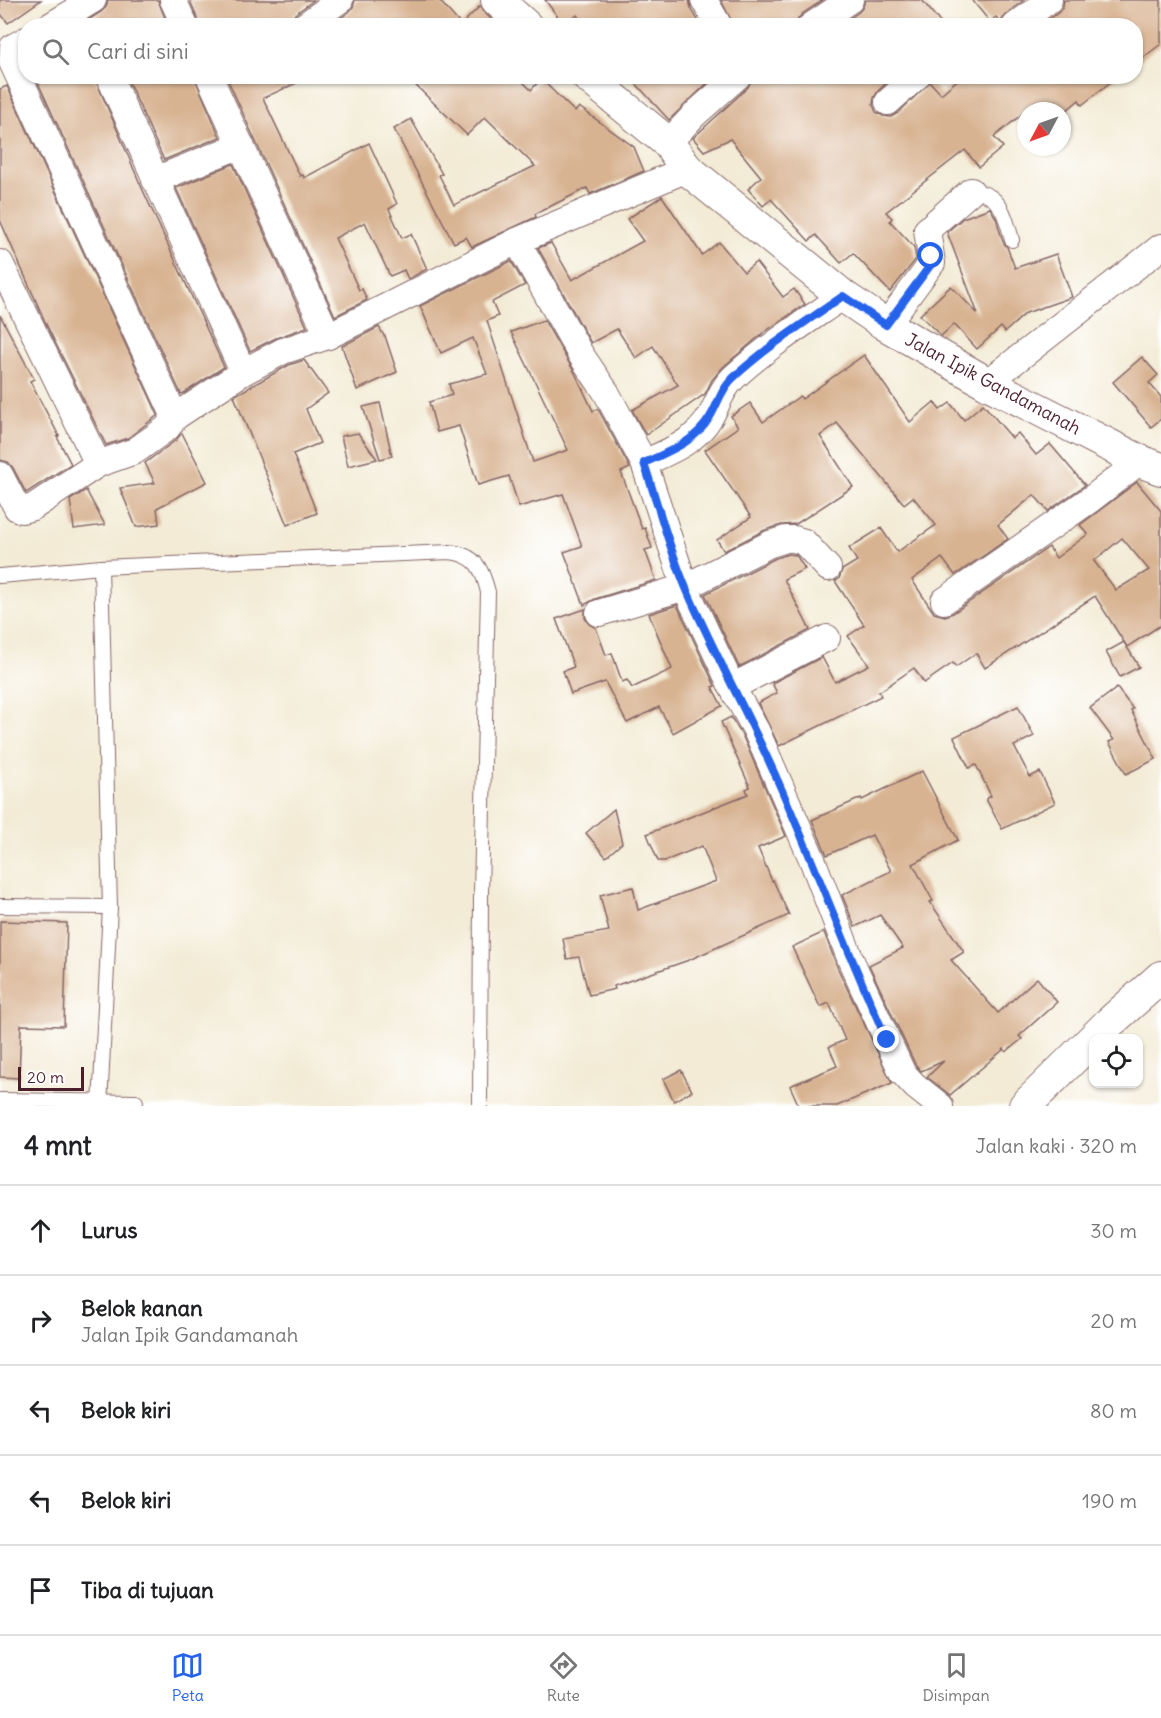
<!DOCTYPE html>
<html lang="id">
<meta charset="utf-8">
<style>
body{margin:0;font-family:Delius,sans-serif;background:#f6f6f6;color:#202124}
.controls{position:absolute;right:18px;bottom:18px;display:grid;overflow:hidden;border-radius:12px;box-shadow:0 2px 4px #0004}
.controls button{width:54px;height:54px;display:grid;place-items:center;padding:0;border:0;border-bottom:2px solid #e0e0e0;background:#fff;color:#202124;font:30px sans-serif}
.compass{position:absolute;left:1017px;top:102px;width:54px;height:54px;border-radius:50%;background:#fff;box-shadow:0 2px 4px #0004;rotate:229deg}
.scale{position:absolute;left:18px;bottom:15px;width:66px;box-sizing:border-box;padding-left:6px;border:3px solid #4a1f2b;border-top:0;font-size:16px;line-height:21px;white-space:nowrap;color:#4a1f2b;-webkit-text-stroke:4px #fff;paint-order:stroke}
.stop{position:absolute;width:18px;height:18px;margin:-14px;border:4px solid #2563eb;border-radius:50%;background:#fff}
.stop.end{background:#2563eb;border-color:#fff;box-shadow:0 2px 6px #0008}
.list{margin:0;padding:0;list-style:none}
h2{display:flex;justify-content:space-between;align-items:center;height:78px;margin:0;padding:0 24px;font-size:26px}
h2 small{font-size:20px;font-weight:400;color:#757577}
.list li{display:grid;grid-template-columns:39px 1fr auto;gap:18px;align-items:center;box-sizing:border-box;height:90px;padding:0 24px;border-top:2px solid #e0e0e0}
.list b{display:block;font-size:22px;white-space:nowrap}
.list p{margin:0;font-size:20px;white-space:nowrap;color:#757577}
.list em{font-size:20px;font-style:normal;color:#757577}
.icon{flex:none;width:33px;height:33px;fill:none;stroke:currentColor;stroke-width:2;stroke-linecap:round;stroke-linejoin:round}
.map{position:relative;flex:none;width:1161px;height:1106px;overflow:hidden}
.search{position:absolute;background:#fff;box-shadow:0 2px 4px #0004;left:18px;right:18px;top:18px;height:66px;display:flex;align-items:center;gap:15px;box-sizing:border-box;padding:0 21px;border-radius:24px;color:#757577;font-size:22px}
.sheet{height:528px;background:#fff}
nav{display:flex;justify-content:space-around;align-items:center;box-sizing:border-box;height:84px;border-top:2px solid #e0e0e0;background:#fff;font-size:16px;color:#757577}
nav a{display:grid;justify-items:center;gap:3px}
nav .on{color:#2563eb}
.map>svg:first-child{display:block}
</style>
<div class="map">
<svg width="1161" height="1106" viewBox="0 0 1161 1106">
<rect width="100%" height="100%" fill="#fff"/>
<filter id="ink" filterUnits="userSpaceOnUse"><feTurbulence type="fractalNoise" baseFrequency=".0167" numOctaves="2"/><feDisplacementMap in="SourceGraphic" scale="12" xChannelSelector="R" yChannelSelector="G"/><feConvolveMatrix kernelMatrix="1 2 1 2 8 2 1 2 1" color-interpolation-filters="sRGB"/></filter>
<filter id="wash" filterUnits="userSpaceOnUse"><feTurbulence type="fractalNoise" baseFrequency=".008" numOctaves="4" result="noise"/><feDisplacementMap in="SourceGraphic" scale="24" xChannelSelector="R" yChannelSelector="G"/><feGaussianBlur stdDeviation="1.35" result="paint"/><feColorMatrix in="noise" values="0 0 0 0 0 0 0 0 0 0 0 0 0 0 0 0 0 1.4 0 .05"/><feComposite in="paint" operator="in"/></filter>
<g filter="url(#wash)">
<rect width="100%" height="100%" fill="#f3ebd5"/>
<g id="blocks">
<g fill="#d8b392" fill-rule="evenodd">
<polygon points="0,0 41,0 8,23 0,13"/>
<polygon points="108,0 158,0 168,26 91,26 88,20 101,12 106,7"/>
<polygon points="190,0 314,0 295,14 288,26 200,26"/>
<polygon points="355,0 439,0 461,25 480,6 485,13 498,26 342,26 338,20 349,12 353,7"/>
<polygon points="545,0 689,0 691,8 701,26 585,26 577,15 564,25"/>
<polygon points="721,0 823,0 802,14 798,19 796,26 734,26"/>
<polygon points="865,0 922,0 943,26 839,26 859,12 863,7"/>
<polygon points="972,0 1024,0 1006,14 1001,22 996,17 990,22"/>
<polygon points="1064,0 1161,0 1161,44 1136,63 1136,26 1040,26 1059,12 1063,6"/>
<polygon points="35,76 94,76 141,186 224,367 184,393 181,394"/>
<polygon points="126,76 194,76 220,137 164,160"/>
<polygon points="226,76 312,76 263,98 300,176 303,175 304,178 369,143 397,204 389,209 402,238 411,234 427,269 408,279 404,270 390,276 365,222 335,238 359,290 362,289 367,300 335,316"/>
<polygon points="406,76 517,76 531,90 541,79 575,112 579,107 634,147 644,171 590,194 587,188 535,214 536,217 472,247 466,237 454,243 394,129 411,119 442,174 439,175 454,205 535,166 485,117 467,135"/>
<polygon points="629,76 715,76 669,120"/>
<polygon points="753,76 894,76 878,91 874,98 873,105 876,112 883,116 891,117 898,113 930,82 941,94 962,76 1118,76 1082,105 1079,100 1066,111 1026,111 994,137 1003,147 979,167 965,150 886,212 892,218 890,221 914,247 916,259 890,292 853,253 841,263 816,235 809,241 771,199 763,206 748,189 761,177 730,139 704,151 693,138 748,87"/>
<polygon points="7,86 158,415 128,438 106,445 47,326 0,220 0,89"/>
<polygon points="233,164 307,327 276,338 250,351 176,188"/>
<polygon points="662,196 702,255 719,242 744,272 756,262 783,297 794,289 805,304 763,333 723,367 712,380 705,394 646,435 632,410 678,385 653,346 636,358 617,329 591,343 538,248 551,243 572,280 643,241 627,219"/>
<polygon points="990,208 996,218 1003,242 1007,247 1015,268 1056,254 1072,297 1026,313 1005,332 1001,327 977,349 954,324 941,336 920,315 951,286 978,314 947,232 963,218"/>
<polygon points="511,261 525,285 492,302 498,316 487,321 533,462 568,450 511,332 544,320 575,373 593,411 598,409 630,468 621,472 642,529 645,528 652,548 645,550 656,580 595,599 584,605 564,552 582,546 563,494 519,507 509,476 478,485 459,426 437,432 429,402 452,395 449,384 487,374 473,338 441,353 420,306"/>
<polygon points="0,315 34,379 30,381 59,436 57,437 71,464 26,493 13,468 8,462 0,460"/>
<polygon points="379,327 384,336 385,336 397,372 357,390 342,346"/>
<path d="M864,355L910,422L934,402L940,410L950,403L964,420L983,404L1012,438L1018,433L1036,455L1050,444L1085,485L1048,511L1034,495L998,525L1008,539L955,575L942,558L912,580L934,613L945,616L953,613L1049,547L1056,558L1088,534L1080,525L1137,482L1161,511V625L1127,647L1095,596L985,668L976,653L956,667L953,663L924,683L914,668L879,692L881,696L779,746L758,703L777,693L772,683L822,657L835,682L869,665L848,636L864,625L835,581L839,579L842,570L857,561L849,548L881,528L897,552L936,525L913,497L904,504L837,423L820,436L853,487L796,524L782,525L765,530L724,551L717,540L751,517L705,450L738,427L731,416L750,403L763,422L800,396L802,399ZM1122,538L1149,570L1116,590L1094,561Z"/>
<polygon points="1142,357 1158,375 1149,383 1161,397 1161,419 1151,427 1113,382"/>
<polygon points="304,360 328,393 306,409 320,443 293,454 317,513 287,525 234,396 289,365"/>
<polygon points="380,403 392,456 380,459 363,407"/>
<polygon points="182,433 207,482 157,508 159,524 136,527 120,488 155,483 145,463 176,440"/>
<polygon points="358,433 377,459 348,466 341,436"/>
<polygon points="86,490 105,525 74,529 70,500"/>
<polygon points="788,554 796,555 805,569 784,579 810,630 739,667 705,594 776,558"/>
<polygon points="677,605 715,686 712,687 722,706 673,733 659,707 627,723 605,682 571,694 563,671 574,667 556,619 585,609 585,618 589,624 596,628 606,655 612,653 622,682 627,680 632,688 672,669 649,614"/>
<polygon points="1124,642 1139,667 1120,677 1106,652"/>
<polygon points="1117,688 1133,709 1131,710 1156,759 1126,774 1109,742 1114,740 1090,708"/>
<polygon points="1018,706 1034,736 1014,746 1030,777 1040,772 1055,803 1002,829 986,799 991,796 976,765 969,768 954,737"/>
<polygon points="731,717 743,737 786,836 758,848 772,881 773,880 789,915 689,960 614,986 615,989 589,995 579,957 567,959 563,939 609,931 600,895 633,887 638,910 716,881 702,846 665,861 658,861 647,834 748,794 746,789 750,787 721,722"/>
<polygon points="922,771 958,840 913,864 933,901 930,902 964,952 951,960 998,1013 1037,978 1057,1002 1019,1036 1022,1039 1006,1052 1004,1049 950,1095 927,1077 944,1061 921,1071 915,1064 869,965 903,948 880,915 855,927 842,895 891,871 872,835 827,855 812,820 861,798 862,800"/>
<polygon points="614,809 622,843 606,857 586,833"/>
<polygon points="0,921 67,923 64,1026 21,1025 19,1078 0,1077"/>
<polygon points="824,932 838,969 892,1083 837,1106 799,1106 790,1086 837,1066 829,1047 845,1040 829,1003 820,1007 792,947"/>
<polygon points="681,1070 692,1091 674,1101 663,1079"/>
</g>
</g>
</g>
<g filter="url(#ink)">
<use href="#blocks" fill-opacity="0" stroke="#856666" stroke-width="1.5"/>
<g fill="none" stroke-linecap="round" stroke-linejoin="round">
<defs>
<g id="service">
<path d="M971,191C1000,192 1006,216 1012,240"/>
<path d="M0,576L101,567L450,552C476,555 482,568 488,592L481,893L480,1106"/>
<polyline points="0,906 110,907"/>
<polyline points="0,1100 136,1102"/>
<polyline points="100,1106 110,907 101,567"/>
</g>
<g id="minor">
<polyline points="173,0 185,26"/>
<polyline points="704,0 719,26"/>
<polyline points="50,26 93,0"/>
<polyline points="304,26 340,0"/>
<polyline points="811,26 850,0"/>
<polyline points="1015,26 1049,0"/>
<polyline points="109,76 243,372"/>
<polyline points="209,76 328,336"/>
<polyline points="888,102 917,76"/>
<polyline points="668,143 695,114 738,76"/>
<polyline points="155,180 241,145"/>
<polyline points="517,241 581,355 606,392 644,463 685,587 732,687 756,730 812,859 852,963 902,1072 915,1086 940,1106"/>
<polyline points="0,263 98,464"/>
<polyline points="886,325 932,263 927,230 971,191"/>
<polyline points="987,383 1161,247"/>
<polyline points="175,417 243,372 283,351 328,336 517,241 687,169"/>
<path d="M644,463C670,451 695,442 710,417C719,402 720,391 733,378C766,347 806,322 843,296"/>
<polyline points="0,475 17,508 22,510 33,507 98,464 135,451 167,428 175,417 12,62 13,47 26,40"/>
<polyline points="944,601 1091,499 1140,461"/>
<polyline points="599,613 685,587 770,544 786,539 794,539 804,542 828,568"/>
<polyline points="732,687 827,638"/>
</g>
<g id="tertiary">
<polyline points="497,0 526,26"/>
<polyline points="587,76 668,143 687,169 843,296 886,325 987,383 1140,461 1161,469"/>
<polyline points="1025,1106 1108,1024 1161,977"/>
</g>
</defs>
<use href="#service" stroke="#856666" stroke-width="16"/>
<use href="#minor" stroke="#856666" stroke-width="28"/>
<use href="#tertiary" stroke="#856666" stroke-width="34"/>
<use href="#service" stroke="#fff" stroke-width="14"/>
<use href="#minor" stroke="#fff" stroke-width="26"/>
<use href="#tertiary" stroke="#fff" stroke-width="32"/>
</g>
</g>
<g fill="none" stroke-linecap="round" stroke-linejoin="round" filter="url(#ink)">
<path stroke="#2563eb" stroke-width="8" d="M887,1040C847,953 815,864 776,777C748,713 713,652 686,588C669,548 658,505 644,463C670,451 695,442 710,417C719,402 720,391 733,378C766,347 806,322 843,296L886,325L932,263L931,256"/>
</g>
<g text-anchor="middle" stroke-width="4.5" stroke-linejoin="round" paint-order="stroke">
<g font-size="18" fill="#4a1f2b" stroke="#fff">
<text transform="translate(993 384) rotate(28)" y="6">Jalan Ipik Gandamanah</text>
</g>
</g>
</svg>
<div class="controls">
<button><svg class="icon" aria-label="locate" viewBox="0 0 24 24"><circle cx="12" cy="12" r="6"/><path d="M12 2v4M12 18v4M2 12h4M18 12h4"/></svg></button>
</div>
<svg class="compass" viewBox="-18 -18 36 36"><path d="M0-13l5 13h-10z" fill="#e53935"/><path d="M0 13l5-13h-10z" fill="#757577"/></svg>
<div class="scale">20 m</div>
<div class="stop" style="left:931px;top:256px"></div>
<div class="stop end" style="left:887px;top:1040px"></div>
<div class="search"><svg class="icon" aria-label="search" viewBox="0 0 24 24"><circle cx="10" cy="10" r="6"/><path d="M15 15l6 6"/></svg>Cari di sini</div>
</div>
<section class="sheet">
<h2>4 mnt<small>Jalan kaki · 320 m</small></h2>
<ul class="list">
<li><svg class="icon" aria-label="ahead" viewBox="0 0 24 24"><path d="M12 20V5M6 11l6-6 6 6"/></svg><div><b>Lurus</b></div><em>30 m</em></li>
<li><svg class="icon" aria-label="right" viewBox="0 0 24 24"><path d="M7 20v-9h11M14 6l5 5-5 5"/></svg><div><b>Belok kanan</b><p>Jalan Ipik Gandamanah</p></div><em>20 m</em></li>
<li><svg class="icon" aria-label="left" viewBox="0 0 24 24"><path d="M17 20v-9H6M10 6l-5 5 5 5"/></svg><div><b>Belok kiri</b></div><em>80 m</em></li>
<li><svg class="icon" aria-label="left" viewBox="0 0 24 24"><path d="M17 20v-9H6M10 6l-5 5 5 5"/></svg><div><b>Belok kiri</b></div><em>190 m</em></li>
<li><svg class="icon" aria-label="arrive" viewBox="0 0 24 24"><path d="M6 21V4h12l-3 4 3 4H6"/></svg><div><b>Tiba di tujuan</b></div></li>
</ul>
</section>
<nav>
<a class="on"><svg class="icon" aria-label="map" viewBox="0 0 24 24"><path d="M3 6l6-2 6 2 6-2v14l-6 2-6-2-6 2zM9 4v14M15 6v14"/></svg>Peta</a>
<a><svg class="icon" aria-label="directions" viewBox="0 0 24 24"><path d="M12 3l9 9-9 9-9-9zM9 14v-3h6M13 9l2 2-2 2"/></svg>Rute</a>
<a><svg class="icon" aria-label="saved" viewBox="0 0 24 24"><path d="M7 4h10v16l-5-4-5 4z"/></svg>Disimpan</a>
</nav>
